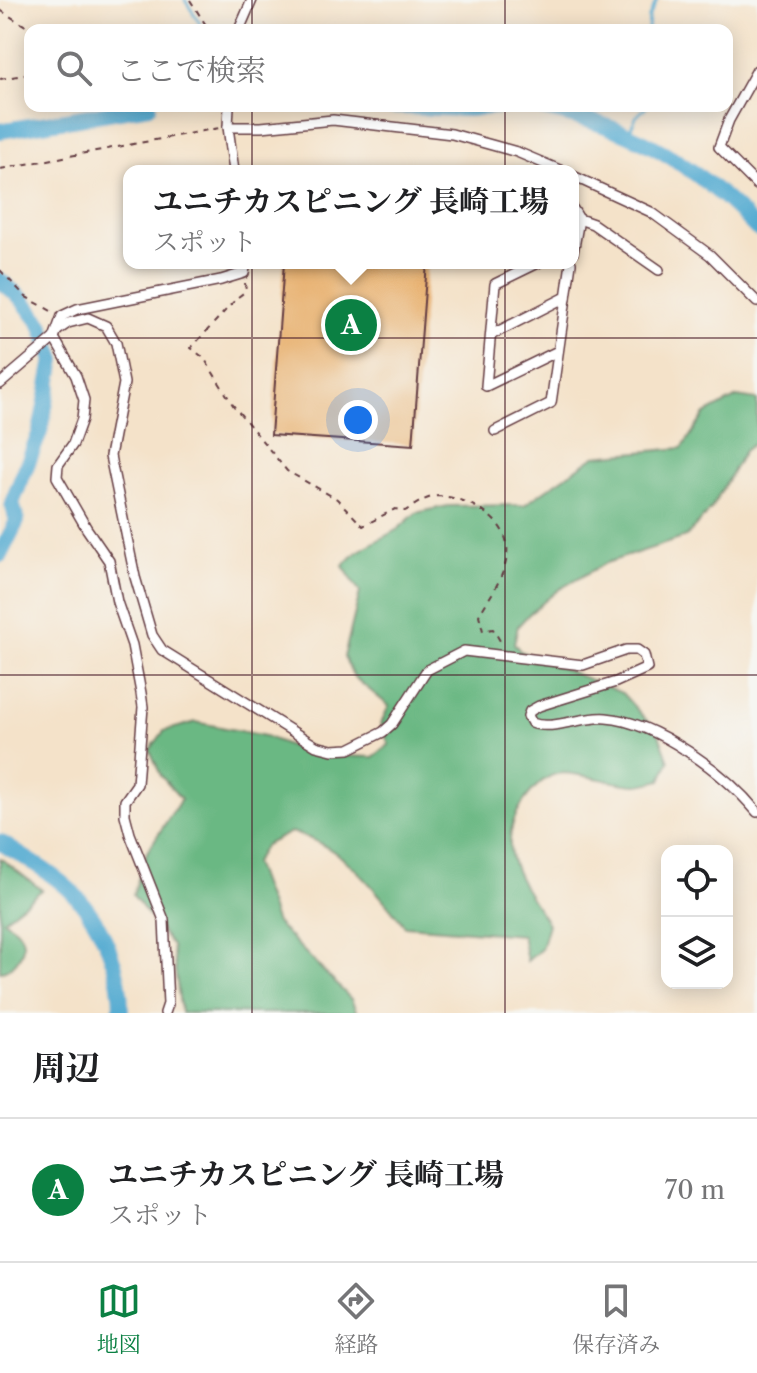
<!DOCTYPE html>
<html lang="ja">
<meta charset="utf-8">
<style>
body{margin:0;font-family:"Libre Caslon Text","Noto Serif JP",serif;background:#f6f6f6;color:#202124}
.controls{position:absolute;right:24px;bottom:24px;display:grid;overflow:hidden;border-radius:16px;box-shadow:0 4px 20px #0003}
.controls button{width:72px;height:72px;display:grid;place-items:center;padding:0;border:0;border-bottom:2px solid #e0e0e0;background:#fff;color:#202124;font:40px sans-serif}
.you{position:absolute;left:358px;top:420px;width:28px;height:28px;margin:-20px;border:6px solid #fff;border-radius:50%;background:#1a73e8;box-shadow:0 0 0 12px #1a73e833}
.badge{display:grid;place-items:center;width:52px;height:52px;border-radius:50%;background:#0b8043;color:#fff;font-size:26px;font-weight:700}
.pin{position:absolute;translate:-50% -50%;border:4px solid #fff;box-shadow:0 2px 8px #0006}
.popup{position:absolute;left:123px;top:165px;width:456px;height:104px;box-sizing:border-box;display:grid;place-content:center;border-radius:16px;background:#fff;filter:drop-shadow(0 2px 6px #0005);font-size:26px;white-space:nowrap;color:#757577}
.popup b{font-size:30px;color:#202124}
.popup::after{content:'';position:absolute;left:50%;top:100%;margin-left:-16px;border:16px solid transparent;border-top-color:#fff}
.list{margin:0;padding:0;list-style:none}
h2{display:flex;justify-content:space-between;align-items:center;height:104px;margin:0;padding:0 32px;font-size:34px}
h2 small{font-size:26px;font-weight:400;color:#757577}
.list li{display:grid;grid-template-columns:52px 1fr auto;gap:24px;align-items:center;box-sizing:border-box;height:144px;padding:0 32px;border-top:2px solid #e0e0e0}
.list b{display:block;font-size:30px;white-space:nowrap}
.list p{margin:0;font-size:26px;white-space:nowrap;color:#757577}
.list em{font-size:26px;font-style:normal;color:#757577}
.icon{flex:none;width:44px;height:44px;fill:none;stroke:currentColor;stroke-width:2;stroke-linecap:round;stroke-linejoin:round}
.map{position:relative;flex:none;width:757px;height:1013px;overflow:hidden}
.search{position:absolute;background:#fff;box-shadow:0 4px 20px #0003;left:24px;right:24px;top:24px;height:88px;display:flex;align-items:center;gap:20px;box-sizing:border-box;padding:0 28px;border-radius:16px;color:#757577;font-size:30px}
.sheet{height:248px;background:#fff}
nav{display:flex;justify-content:space-around;align-items:center;box-sizing:border-box;height:112px;border-top:2px solid #e0e0e0;background:#fff;font-size:22px;color:#757577}
nav a{display:grid;justify-items:center;gap:4px}
nav .on{color:#0b8043}
.map>svg:first-child{display:block}
</style>
<div class="map">
<svg width="757" height="1013" viewBox="0 0 757 1013">
<rect width="100%" height="100%" fill="#f6f6f2"/>
<filter id="ink" filterUnits="userSpaceOnUse"><feTurbulence type="fractalNoise" baseFrequency=".0125" numOctaves="2"/><feDisplacementMap in="SourceGraphic" scale="16" xChannelSelector="R" yChannelSelector="G"/><feConvolveMatrix kernelMatrix="1 2 1 2 8 2 1 2 1" color-interpolation-filters="sRGB"/></filter>
<filter id="wash" filterUnits="userSpaceOnUse"><feTurbulence type="fractalNoise" baseFrequency=".006" numOctaves="4" result="noise"/><feDisplacementMap in="SourceGraphic" scale="32" xChannelSelector="R" yChannelSelector="G"/><feGaussianBlur stdDeviation="1.8" result="paint"/><feColorMatrix in="noise" values="0 0 0 0 0 0 0 0 0 0 0 0 0 0 0 0 0 1.4 0 .05"/><feComposite in="paint" operator="in"/></filter>
<g filter="url(#wash)">
<rect width="100%" height="100%" fill="#f4e2c9"/>
<g fill="#6ab883" stroke="#5a6c57" stroke-width="2">
<path d="M737,397L757,400V441L744,451L711,509L686,537L606,563L558,590L528,615L518,626L514,643L520,651L622,693L659,734L669,761L661,780C653,782 644,785 636,785C615,785 575,770 556,774C542,778 532,790 524,801C491,849 522,883 548,924L541,949L527,961L522,935L405,926C371,885 345,847 291,832L265,845L254,863L276,923L351,999L357,1013H181L172,946L133,895L147,852L181,799L161,776L150,750L164,731L196,722L265,736L312,755L373,757L389,745L381,723L389,706L354,677L344,657L360,592L343,566L357,552L398,529L416,513L448,506L524,505L595,456L682,448L705,414Z"/>
<path d="M0,858L42,890L3,920C7,923 15,927 18,931C31,948 16,967 0,972Z"/>
</g>
<g fill="none" stroke-linecap="round" stroke-linejoin="round">
<g stroke="#54abd1" stroke-width="3">
<polyline points="185,0 204,30"/>
<polyline points="648,30 649,17 657,0"/>
<polyline points="628,134 636,117 647,106"/>
</g>
<g stroke="#54abd1" stroke-width="16">
<polyline points="376,106 467,109 503,106"/>
<path d="M532,106C564,114 597,121 627,134C676,155 721,191 757,229"/>
<polyline points="0,131 149,106"/>
<polyline points="0,280 21,298 41,324 54,360 40,432 12,503 17,521 0,555"/>
<path d="M0,842C24,858 52,872 73,893C103,923 122,971 121,1013"/>
</g>
</g>
<g id="blocks">
<polygon fill="#e8b170" points="284,263 427,263 413,445 271,435"/>
</g>
</g>
<g filter="url(#ink)">
<use href="#blocks" fill-opacity="0" stroke="#643c43" stroke-width="2"/>
<g fill="none" stroke-linecap="round" stroke-linejoin="round">
<defs>
<g id="minor">
<polyline points="239,30 252,0"/>
<polyline points="757,70 729,120 719,147 757,185"/>
<polyline points="229,106 228,127 234,171"/>
<polyline points="228,127 261,127 333,120 452,134 517,152 562,171"/>
<polyline points="573,176 651,212 710,255 757,302"/>
<polyline points="573,209 579,219 573,253"/>
<polyline points="579,219 593,224 659,270"/>
<polyline points="538,263 495,284 486,386 558,351"/>
<path d="M58,330L68,323L88,318L106,326L116,343L124,383L110,456L135,577L152,635L162,650L316,746L332,750L349,749L383,732L392,724L427,670L464,651L583,665L626,650H637L644,655L647,668L616,682L539,706L530,711L528,716L532,723C552,731 582,716 606,718C657,722 725,773 757,812"/>
<polyline points="491,335 566,297"/>
<polyline points="54,338 76,376 84,400 82,419 73,444 58,465 57,477 87,529 109,561 117,602 132,645 141,693 143,707 137,784 125,801 125,815 130,834 164,920 168,1004 165,1013"/>
<polyline points="0,384 54,338 62,316 77,309 221,280 244,273 246,263"/>
<polyline points="495,431 551,403 571,263"/>
</g>
</defs>
<use href="#minor" stroke="#643c43" stroke-width="12"/>
<g stroke="#643c43" stroke-width="2" stroke-dasharray="6 6" stroke-linecap="butt">
<polyline points="190,0 209,30"/>
<polyline points="0,10 32,30"/>
<polyline points="0,79 30,74"/>
<polyline points="0,169 219,128"/>
<polyline points="0,270 26,297 55,313"/>
<path d="M245,283L246,291L238,297L191,348L204,358L233,405L287,471L337,499L363,526L395,509L405,511C415,505 427,496 439,496C465,497 504,517 507,545C510,569 491,595 479,615L483,631L493,629L503,646"/>
</g>
<use href="#minor" stroke="#fff" stroke-width="9"/>
</g>
</g>
<path fill="none" stroke="#4a1f2b" stroke-width="2" stroke-opacity="0.55" d="M252,0V30M505,0V30M252,106V1013M505,106V1013M0,338H757M0,675H757"/>
</svg>
<div class="controls">
<button><svg class="icon" aria-label="locate" viewBox="0 0 24 24"><circle cx="12" cy="12" r="6"/><path d="M12 2v4M12 18v4M2 12h4M18 12h4"/></svg></button>
<button><svg class="icon" aria-label="layers" viewBox="0 0 24 24"><path d="M12 4l9 5-9 5-9-5zM3 14l9 5 9-5"/></svg></button>
</div>
<div class="you"></div>
<div class="pin badge" style="left:351px;top:325px">A</div>
<div class="popup"><b>ユニチカスピニング 長崎工場</b>スポット</div>
<div class="search"><svg class="icon" aria-label="search" viewBox="0 0 24 24"><circle cx="10" cy="10" r="6"/><path d="M15 15l6 6"/></svg>ここで検索</div>
</div>
<section class="sheet">
<h2>周辺<small></small></h2>
<ul class="list">
<li><span class="badge">A</span><div><b>ユニチカスピニング 長崎工場</b><p>スポット</p></div><em>70 m</em></li>
</ul>
</section>
<nav>
<a class="on"><svg class="icon" aria-label="map" viewBox="0 0 24 24"><path d="M3 6l6-2 6 2 6-2v14l-6 2-6-2-6 2zM9 4v14M15 6v14"/></svg>地図</a>
<a><svg class="icon" aria-label="directions" viewBox="0 0 24 24"><path d="M12 3l9 9-9 9-9-9zM9 14v-3h6M13 9l2 2-2 2"/></svg>経路</a>
<a><svg class="icon" aria-label="saved" viewBox="0 0 24 24"><path d="M7 4h10v16l-5-4-5 4z"/></svg>保存済み</a>
</nav>
